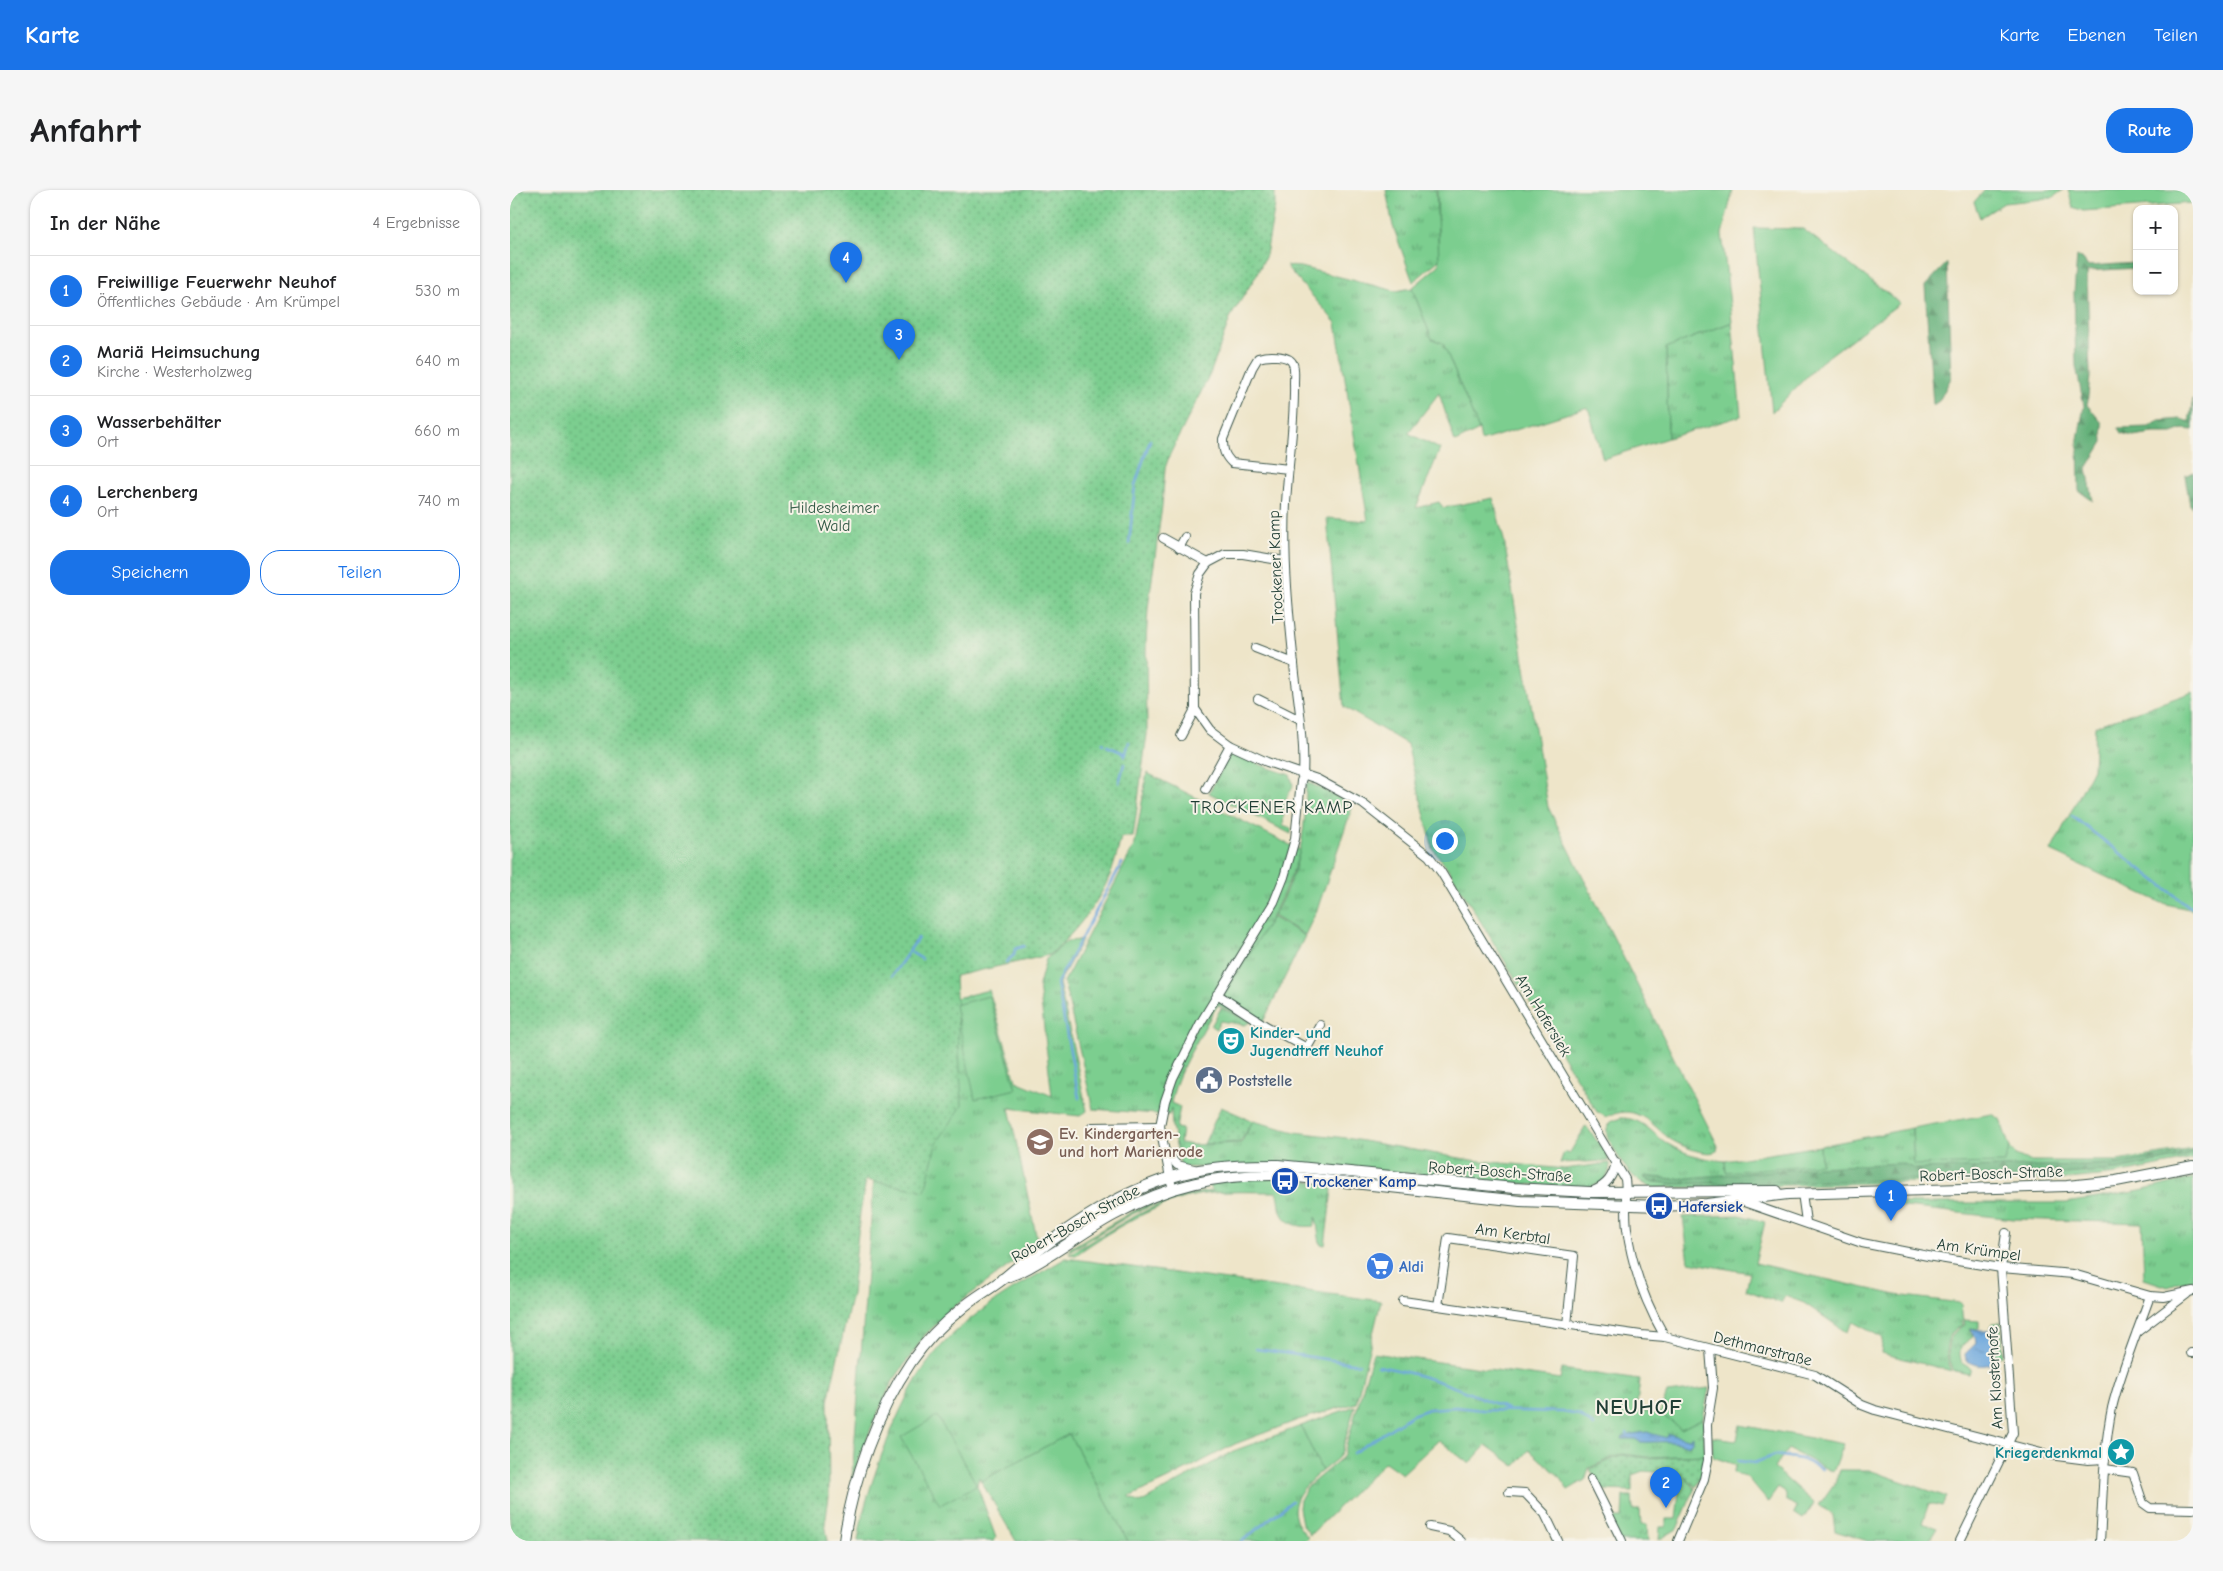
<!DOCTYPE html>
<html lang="de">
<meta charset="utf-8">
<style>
body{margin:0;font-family:"Comic Neue",sans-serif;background:#f6f6f6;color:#202124}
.controls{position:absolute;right:15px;top:15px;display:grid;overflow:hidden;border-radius:10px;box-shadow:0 1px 4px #0004}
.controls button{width:45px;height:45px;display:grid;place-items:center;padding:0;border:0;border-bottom:1px solid #e0e0e0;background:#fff;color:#202124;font:25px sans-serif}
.you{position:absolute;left:934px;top:650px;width:18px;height:18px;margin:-12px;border:4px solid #fff;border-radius:50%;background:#1a73e8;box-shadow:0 0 0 8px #1a73e833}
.badge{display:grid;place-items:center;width:32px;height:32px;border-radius:50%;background:#1a73e8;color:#fff;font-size:16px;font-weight:700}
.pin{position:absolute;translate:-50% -41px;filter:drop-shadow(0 1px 2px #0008)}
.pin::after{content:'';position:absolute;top:26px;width:18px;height:15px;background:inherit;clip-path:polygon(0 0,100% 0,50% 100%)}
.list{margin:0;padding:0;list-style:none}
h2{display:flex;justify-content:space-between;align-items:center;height:65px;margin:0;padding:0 20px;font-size:21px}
h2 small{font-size:16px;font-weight:400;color:#757577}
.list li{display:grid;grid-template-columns:32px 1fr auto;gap:15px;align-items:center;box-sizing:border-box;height:70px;padding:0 20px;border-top:1px solid #e0e0e0}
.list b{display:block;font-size:19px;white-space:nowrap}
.list p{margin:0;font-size:16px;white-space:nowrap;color:#757577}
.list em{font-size:16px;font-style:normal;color:#757577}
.actions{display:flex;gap:10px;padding:15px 20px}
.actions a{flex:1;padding:11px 0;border:1px solid #1a73e8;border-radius:20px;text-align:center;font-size:18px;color:#1a73e8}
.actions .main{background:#1a73e8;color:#fff}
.map{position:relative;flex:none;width:1683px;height:1351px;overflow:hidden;border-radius:20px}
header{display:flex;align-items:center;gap:30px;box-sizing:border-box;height:70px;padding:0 25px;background:#1a73e8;color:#fff}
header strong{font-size:24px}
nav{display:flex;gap:28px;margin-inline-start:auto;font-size:18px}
.intro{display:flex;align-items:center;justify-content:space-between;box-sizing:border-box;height:120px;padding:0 30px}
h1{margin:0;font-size:35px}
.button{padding:12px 22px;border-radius:20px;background:#1a73e8;color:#fff;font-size:18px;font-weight:700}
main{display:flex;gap:30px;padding:0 30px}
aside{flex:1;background:#fff;border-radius:20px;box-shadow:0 1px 4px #0004}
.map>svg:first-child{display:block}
</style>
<header>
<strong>Karte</strong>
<nav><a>Karte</a><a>Ebenen</a><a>Teilen</a></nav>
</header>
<div class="intro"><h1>Anfahrt</h1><a class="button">Route</a></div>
<main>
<aside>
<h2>In der Nähe<small>4 Ergebnisse</small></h2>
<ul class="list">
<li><span class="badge">1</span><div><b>Freiwillige Feuerwehr Neuhof</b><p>Öffentliches Gebäude · Am Krümpel</p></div><em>530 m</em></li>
<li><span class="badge">2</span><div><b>Mariä Heimsuchung</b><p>Kirche · Westerholzweg</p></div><em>640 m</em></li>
<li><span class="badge">3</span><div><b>Wasserbehälter</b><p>Ort</p></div><em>660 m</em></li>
<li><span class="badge">4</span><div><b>Lerchenberg</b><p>Ort</p></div><em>740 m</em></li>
</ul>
<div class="actions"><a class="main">Speichern</a><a>Teilen</a></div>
</aside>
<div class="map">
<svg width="1683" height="1351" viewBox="0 0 1683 1351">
<defs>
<pattern id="grass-tufts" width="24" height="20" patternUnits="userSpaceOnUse" patternTransform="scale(1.25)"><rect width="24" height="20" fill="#7cce8f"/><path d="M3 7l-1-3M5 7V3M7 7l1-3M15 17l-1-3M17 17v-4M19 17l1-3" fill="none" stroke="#65a876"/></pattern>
<pattern id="forest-firs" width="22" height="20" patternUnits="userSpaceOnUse" patternTransform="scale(1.25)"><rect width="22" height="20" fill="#65b17a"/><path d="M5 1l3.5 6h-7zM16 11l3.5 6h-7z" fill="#539165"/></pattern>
<pattern id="park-dots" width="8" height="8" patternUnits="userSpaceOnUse" patternTransform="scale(1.25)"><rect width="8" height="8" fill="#7cce8f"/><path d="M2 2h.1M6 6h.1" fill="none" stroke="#65a876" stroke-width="1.8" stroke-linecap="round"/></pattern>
<pattern id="water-ripples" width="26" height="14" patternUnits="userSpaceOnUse" patternTransform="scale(1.25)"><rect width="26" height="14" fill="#6da7dd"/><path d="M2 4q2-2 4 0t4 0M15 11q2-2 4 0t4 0" fill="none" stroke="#5989b4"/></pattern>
</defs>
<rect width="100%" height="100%" fill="#f7f3e8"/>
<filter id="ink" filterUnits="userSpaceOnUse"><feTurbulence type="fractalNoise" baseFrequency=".02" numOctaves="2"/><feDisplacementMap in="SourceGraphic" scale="10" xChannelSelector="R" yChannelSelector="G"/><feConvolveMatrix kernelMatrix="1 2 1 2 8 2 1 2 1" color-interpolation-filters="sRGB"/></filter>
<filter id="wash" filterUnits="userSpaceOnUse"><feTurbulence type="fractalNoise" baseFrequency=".0096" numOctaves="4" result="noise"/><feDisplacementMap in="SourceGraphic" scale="20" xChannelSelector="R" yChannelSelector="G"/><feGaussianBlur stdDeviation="1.12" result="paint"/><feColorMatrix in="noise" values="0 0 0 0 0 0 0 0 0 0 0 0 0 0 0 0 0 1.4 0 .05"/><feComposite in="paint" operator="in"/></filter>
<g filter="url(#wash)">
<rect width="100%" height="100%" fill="#eee5c9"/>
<g fill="url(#grass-tufts)" stroke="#4e8662">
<polygon points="876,0 926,0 929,70 903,92 883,36"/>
<polygon points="1475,0 1553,0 1542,8 1494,13 1470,28 1464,12"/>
<path d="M776,76L790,77L886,101L902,98L922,149L933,153L969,240L945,252L929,203L898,243L930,259L906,318L929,312L933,318L983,308L994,350L1038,617L1208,956L1207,961C1196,967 1171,956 1160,949C1148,940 1140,929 1126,924C1116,920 1105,923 1096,927L1087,922L941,683L923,659L897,554L834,517L817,328L858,331L826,133Z"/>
<polygon points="1222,132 1231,226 1158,248 1156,158"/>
<polygon points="1683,502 1683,720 1652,713 1541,661 1583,579 1585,536"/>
<path d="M721,562L756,577L780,585C787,602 779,598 776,610C773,617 774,627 773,635L781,638V644L699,603Z"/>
<path d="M637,583L790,660C771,727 724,783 691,844C679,865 665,889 661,913L670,917L666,938L672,939L670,953L682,955L731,953L743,931L785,942L836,948L961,970L1055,979L1100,973C1100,998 1077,997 1059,998L845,979L671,977L662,937L661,918L659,925L583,919L554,792L625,654Z"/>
<path d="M796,591L843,615L807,720L795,745L763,726C790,681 796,643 796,591Z"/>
<polygon points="762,727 795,746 751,836 708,815"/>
<polygon points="572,750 549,793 577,921 570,926 499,918 528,1054 445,1116 415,1145 381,1194 363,1233 342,1288 364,987 442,809 479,800 506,891 542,906 529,795 536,769 557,751"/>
<polygon points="711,818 740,832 735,835 710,831 706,839 701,836"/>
<path d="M1111,928C1133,928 1141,943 1158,954C1176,965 1195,969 1215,971L1216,982L1311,973L1310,956L1402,938L1404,975L1494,973L1500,958L1506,965L1519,971H1607L1683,959V969L1607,984L1559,989L1145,998C1119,991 1109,968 1097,946V938L1102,931Z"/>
<polygon points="1076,936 1096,963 1099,971 1050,973 1054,962 1059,964"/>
<path d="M749,987L818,993L822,1000L815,1055L810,1054L806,1027L804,1036C790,1038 772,1034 770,1017C769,1011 770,1007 766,1002C737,1002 707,1000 678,1007C644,1015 594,1044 566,1065L559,1064C604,1039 650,1005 703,1001L697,992Z"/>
<polygon points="1683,988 1683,1090 1668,1092 1658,1097 1634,1089 1632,1033 1504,1029 1377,1015 1377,1013 1556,1013 1630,1001"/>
<polygon points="660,1005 661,1007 622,1024 559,1061 560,1058 622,1022"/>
<path d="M1229,1025L1255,1032L1245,1073L1386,1105L1451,1113L1453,1135C1433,1143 1434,1164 1442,1181L1371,1163L1373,1148L1343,1132L1336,1142L1294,1113L1275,1106L1271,1113L1236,1100L1240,1083L1179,1072L1173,1027Z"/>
<path d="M556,1068L871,1111L846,1213L788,1230L725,1254L658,1289L619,1307L630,1313L726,1260L791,1236L812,1281C788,1300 771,1321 798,1347L794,1351H618L559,1244L471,1291L469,1287L467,1295L486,1348L484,1351H348C352,1320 362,1292 372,1264C384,1233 397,1202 416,1175C451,1126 505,1098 556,1068Z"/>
<path d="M1454,1130L1469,1131V1139L1460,1138L1463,1147C1451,1155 1447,1159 1452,1173L1461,1179L1459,1184L1444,1181C1435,1163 1435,1144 1455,1135Z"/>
<polygon points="1482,1133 1491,1133 1493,1166 1486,1167 1486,1140 1481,1139"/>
<polygon points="863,1163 1050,1189 1052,1179 1130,1190 1126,1221 1150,1223 1171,1239 1193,1228 1195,1265 1137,1267 1112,1264 1079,1278 1075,1290 1058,1300 1047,1284 1019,1260 1005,1276 976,1255 959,1274 929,1250 892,1284 875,1272 800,1345 792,1334 789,1318 790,1310 797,1297 833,1267"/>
<polygon points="1330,1280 1359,1280 1437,1307 1432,1316 1419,1313 1412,1333 1427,1338 1419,1351 1358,1351 1325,1341 1323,1325 1309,1315 1326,1291"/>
<polygon points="1171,1284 1185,1298 1167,1339 1149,1350 1150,1337 1156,1337 1156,1329 1166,1329"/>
<polygon points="1113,1306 1122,1306 1123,1320 1130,1320 1131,1335 1137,1335 1138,1351 1107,1351 1097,1328 1112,1328"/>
</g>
<g fill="url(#forest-firs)" stroke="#427757">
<polygon points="1567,66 1574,70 1577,76 1627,73 1627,78 1577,81 1580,186 1577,215 1592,233 1593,252 1577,278 1583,311 1569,301 1568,249 1574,216 1566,176 1564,103"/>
<polygon points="1437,73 1441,188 1429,211 1423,215 1415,96"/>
<polygon points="1683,209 1683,240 1673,239 1662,243 1644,243 1623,246 1611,243 1608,238 1639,237 1649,231 1671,229 1679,232"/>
<polygon points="1683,282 1683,317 1680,315 1675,286"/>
<polygon points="1683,961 1683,965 1681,965 1608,980 1506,988 1165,994 1144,992 1134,988 1135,986 1164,989 1310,977 1392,973 1405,979 1607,974"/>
</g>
<g fill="url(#park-dots)" stroke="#4e8662">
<path d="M0,0H765V15L756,65L746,86L721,126L700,184L660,264L655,278L652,316L638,418L636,452L637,544L623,647H611C608,660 605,673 600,685C588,714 566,741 543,762L539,765L445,786L452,916L426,954L415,1001L356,990L350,1023L342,1104L318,1211L319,1307L315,1333L318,1351H0Z"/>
<polygon points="711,917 743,931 730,952 694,954"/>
<polygon points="1112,1265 1138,1268 1195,1265 1191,1286 1186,1297 1171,1284 1133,1281 1122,1285 1122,1301 1091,1300 1080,1279"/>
</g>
<g fill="#7cce8f" stroke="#4e8662">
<polygon points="927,0 1223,0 1212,44 1222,132 1156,158 1158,248 1093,269 1078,217 971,251 969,240 933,153 922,149 902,98 929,75"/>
<polygon points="1558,0 1683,0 1683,13 1573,21 1563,17"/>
<polygon points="1244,38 1293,39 1390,113 1311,172 1262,222"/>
<polygon points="479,806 506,899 465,909 445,815"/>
<polygon points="1482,924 1490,929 1500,958 1494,973 1404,975 1402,938"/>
<polygon points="1310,956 1311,974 1216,982 1215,971"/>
<polygon points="1199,1198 1193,1228 1171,1239 1150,1223 1157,1203"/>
<polygon points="845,1216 832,1261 828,1268 812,1281 791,1236"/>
<polygon points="427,1226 467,1295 430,1315 391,1247"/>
<polygon points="1230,1235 1334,1254 1323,1282 1278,1259 1264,1278 1304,1313 1293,1329 1284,1323 1287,1317 1276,1310 1276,1303 1268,1298 1258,1312 1236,1286 1223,1283 1226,1275 1203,1267 1202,1247 1227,1250"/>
<polygon points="559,1244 618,1351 506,1351 471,1291"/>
</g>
<g fill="url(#water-ripples)" stroke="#467288">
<path d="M1461,1138L1470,1141H1485L1484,1170C1476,1179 1466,1175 1456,1171L1455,1164C1467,1151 1469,1157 1461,1138Z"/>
<path d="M1137,1242C1144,1245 1149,1245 1156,1248L1159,1244L1178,1249L1182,1246V1252L1178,1256C1162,1249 1146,1253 1130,1252L1125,1249H1112L1113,1246H1118L1122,1244Z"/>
</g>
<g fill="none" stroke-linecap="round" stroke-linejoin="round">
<g stroke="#6da7dd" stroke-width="2.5">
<polyline points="619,354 625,295 640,250"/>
<polyline points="592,553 593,554"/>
<polyline points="597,556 616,564"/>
<polyline points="615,566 619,552"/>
<polyline points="609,593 614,574"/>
<polyline points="1562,626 1680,717 1683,717"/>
<polyline points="402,763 412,769"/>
<polyline points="496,772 504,765 505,759 514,756"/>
<polyline points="382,786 408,748"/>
<polyline points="569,908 547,793 612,673"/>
<polyline points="746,1159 849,1174"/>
<path d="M868,1176C918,1185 951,1199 997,1219"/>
<polyline points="1117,1243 1118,1246"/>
<polyline points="843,1263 902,1225 919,1219 946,1217 973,1220 1053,1222 1069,1225 1084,1236"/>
<polyline points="1228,1271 1244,1273 1265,1265 1291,1269 1312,1279"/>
<polyline points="732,1351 782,1311"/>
</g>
</g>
</g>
<g filter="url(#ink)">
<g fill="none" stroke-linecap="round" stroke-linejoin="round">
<defs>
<g id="minor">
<polyline points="653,348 698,373"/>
<polyline points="669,358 675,347"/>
<path d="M775,371L733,364H715L698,373L690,384L684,403L685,519L700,540L720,555L757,572L807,589L853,614L919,666L931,682L1115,989C1117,1005 1115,1022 1117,1039C1122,1077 1136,1114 1155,1147"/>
<polyline points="745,458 784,473"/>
<polyline points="748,509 790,530"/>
<polyline points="671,546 685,519"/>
<polyline points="696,599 720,555"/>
<polyline points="707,804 756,836 797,858 810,835"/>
<polyline points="582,937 650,936"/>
<polyline points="655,961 667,975 684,979"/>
<path d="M661,993L650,936L655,911L663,888L691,832L764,712L774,687L785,649L791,591L793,586C795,552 789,517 785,484C779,427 773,370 776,314C778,273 785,233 784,193C784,187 785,179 783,174C779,164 757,165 748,168L742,178L713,249C713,260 714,265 722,273L779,279"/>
<path d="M1083,1001C1097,995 1103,987 1106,972"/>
<polyline points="1292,1003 1296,1032"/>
<polyline points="1231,1011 1352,1053 1423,1067 1491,1078 1563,1084 1640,1106 1654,1107 1683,1101"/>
<polyline points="893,1111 1131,1145 1155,1147 1305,1185 1352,1215 1365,1220 1539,1265 1578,1270 1595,1269"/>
<polyline points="928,1116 938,1048 1064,1066 1057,1135"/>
<polyline points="1627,1142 1677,1104"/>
<polyline points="1681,1163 1683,1163"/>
<polyline points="1595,1279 1623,1283 1633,1313 1640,1318 1683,1319"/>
<polyline points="1081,1289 1112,1351"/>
<polyline points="999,1302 1015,1303 1035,1324 1048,1351"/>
<polyline points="920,1337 939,1341 951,1351"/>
<polyline points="1168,1351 1194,1289 1198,1270 1197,1235 1203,1198 1200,1159"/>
<polyline points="1450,1351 1503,1243 1491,1078 1496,1043"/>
<path d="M1590,1351C1593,1307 1593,1261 1602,1218C1611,1180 1627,1143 1640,1106"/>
</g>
<g id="major">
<path d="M492,1089C502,1085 514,1081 523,1075C551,1060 576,1040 604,1025C658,995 709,984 769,985L1010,1011L1149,1016L1197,1014L1278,1004L1557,996L1606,991L1683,976"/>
<path d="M334,1351C342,1291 367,1222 401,1172C414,1153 432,1134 450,1120C463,1108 479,1100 493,1089C550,1041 614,995 689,980C715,975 741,975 768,975L1004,998L1080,1002L1267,1001"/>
</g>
</defs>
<use href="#minor" stroke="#3e564a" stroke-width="10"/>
<use href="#major" stroke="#3e564a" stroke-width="12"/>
<use href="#minor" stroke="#fff" stroke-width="8"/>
<use href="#major" stroke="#fff" stroke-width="10"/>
</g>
</g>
<defs>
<symbol id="theatre-disc" viewBox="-11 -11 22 22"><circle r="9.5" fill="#0f9aa8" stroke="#f7f3e8"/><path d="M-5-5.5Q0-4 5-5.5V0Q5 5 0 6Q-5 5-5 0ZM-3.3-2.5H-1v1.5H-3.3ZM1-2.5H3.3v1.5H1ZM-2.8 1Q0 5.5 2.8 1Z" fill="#fff"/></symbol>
<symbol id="civic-disc" viewBox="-11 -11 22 22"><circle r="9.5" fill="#5c6f8a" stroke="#f7f3e8"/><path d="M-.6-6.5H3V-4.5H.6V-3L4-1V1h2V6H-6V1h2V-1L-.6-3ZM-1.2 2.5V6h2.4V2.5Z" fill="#fff"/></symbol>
<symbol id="school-disc" viewBox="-11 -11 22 22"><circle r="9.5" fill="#8d6e63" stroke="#f7f3e8"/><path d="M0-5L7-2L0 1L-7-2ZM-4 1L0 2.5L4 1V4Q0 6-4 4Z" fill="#fff"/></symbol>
<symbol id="bus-disc" viewBox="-11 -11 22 22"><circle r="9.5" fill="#1a4fb4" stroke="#f7f3e8"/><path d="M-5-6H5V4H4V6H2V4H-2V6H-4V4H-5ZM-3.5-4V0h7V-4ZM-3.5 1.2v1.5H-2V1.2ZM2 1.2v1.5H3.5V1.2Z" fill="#fff"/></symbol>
<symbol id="supermarket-disc" viewBox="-11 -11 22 22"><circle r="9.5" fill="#3f7fe0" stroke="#f7f3e8"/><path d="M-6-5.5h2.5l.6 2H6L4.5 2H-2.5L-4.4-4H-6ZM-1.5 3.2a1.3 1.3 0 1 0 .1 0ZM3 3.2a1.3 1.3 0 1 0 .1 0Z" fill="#fff"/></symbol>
<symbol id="sight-disc" viewBox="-11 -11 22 22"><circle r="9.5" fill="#0f9aa8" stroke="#f7f3e8"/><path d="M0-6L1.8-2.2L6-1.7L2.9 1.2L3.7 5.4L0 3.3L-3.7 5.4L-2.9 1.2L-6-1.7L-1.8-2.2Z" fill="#fff"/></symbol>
</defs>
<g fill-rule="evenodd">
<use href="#theatre-disc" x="705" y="835" width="32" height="32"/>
<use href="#civic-disc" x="683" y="874" width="32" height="32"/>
<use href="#school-disc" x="514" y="936" width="32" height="32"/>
<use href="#bus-disc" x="759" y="975" width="32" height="32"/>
<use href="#bus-disc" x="1133" y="1000" width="32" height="32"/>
<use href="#supermarket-disc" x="854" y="1060" width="32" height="32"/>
<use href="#sight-disc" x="1595" y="1246" width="32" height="32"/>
</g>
<g text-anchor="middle" stroke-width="4" stroke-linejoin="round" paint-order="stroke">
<g font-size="16" fill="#325a46" stroke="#f7f3e8">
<text x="324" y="323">Hildesheimer<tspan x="324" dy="18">Wald</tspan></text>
</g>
<g font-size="16" fill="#1f3d34" stroke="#f7f3e8">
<text transform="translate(765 377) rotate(-92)" y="6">Trockener Kamp</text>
<text transform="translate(1034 825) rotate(59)" y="6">Am Hafersiek</text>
<text transform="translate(990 981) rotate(4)" y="6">Robert-Bosch-Straße</text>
<text transform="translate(1481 983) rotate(-2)" y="6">Robert-Bosch-Straße</text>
<text transform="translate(565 1033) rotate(-29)" y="6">Robert-Bosch-Straße</text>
<text transform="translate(1003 1043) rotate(8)" y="6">Am Kerbtal</text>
<text transform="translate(1469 1059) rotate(8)" y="6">Am Krümpel</text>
<text transform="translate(1253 1158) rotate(14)" y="6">Dethmarstraße</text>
<text transform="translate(1484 1188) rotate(-93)" y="6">Am Klosterhofe</text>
</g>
<g font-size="16" font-weight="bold" fill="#0d838f" stroke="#f7f3e8" text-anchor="start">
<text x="740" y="848">Kinder- und<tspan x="740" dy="18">Jugendtreff Neuhof</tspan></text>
<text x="1592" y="1268" text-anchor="end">Kriegerdenkmal</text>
</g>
<g font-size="16" font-weight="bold" fill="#4e5e75" stroke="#f7f3e8" text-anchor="start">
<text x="718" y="896">Poststelle</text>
</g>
<g font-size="16" font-weight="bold" fill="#785e54" stroke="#f7f3e8" text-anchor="start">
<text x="549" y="949">Ev. Kindergarten-<tspan x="549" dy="18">und hort Marienrode</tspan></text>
</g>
<g font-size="16" font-weight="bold" fill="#164399" stroke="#f7f3e8" text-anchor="start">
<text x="794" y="997">Trockener Kamp</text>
<text x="1168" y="1022">Hafersiek</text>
</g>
<g font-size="16" font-weight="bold" fill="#366cbe" stroke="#f7f3e8" text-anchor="start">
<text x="889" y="1082">Aldi</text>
</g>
<g font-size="18" letter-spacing="1" fill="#1f3d34" stroke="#f7f3e8">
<text x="762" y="623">TROCKENER KAMP</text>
</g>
<g font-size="21" font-weight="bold" letter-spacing="1" fill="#1f3d34" stroke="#f7f3e8">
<text x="1129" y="1224">NEUHOF</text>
</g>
</g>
</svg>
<div class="controls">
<button>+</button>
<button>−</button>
</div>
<div class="you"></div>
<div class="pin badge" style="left:1381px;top:1031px">1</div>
<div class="pin badge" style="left:1156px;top:1318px">2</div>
<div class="pin badge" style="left:389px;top:170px">3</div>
<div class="pin badge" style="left:336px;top:93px">4</div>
</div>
</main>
